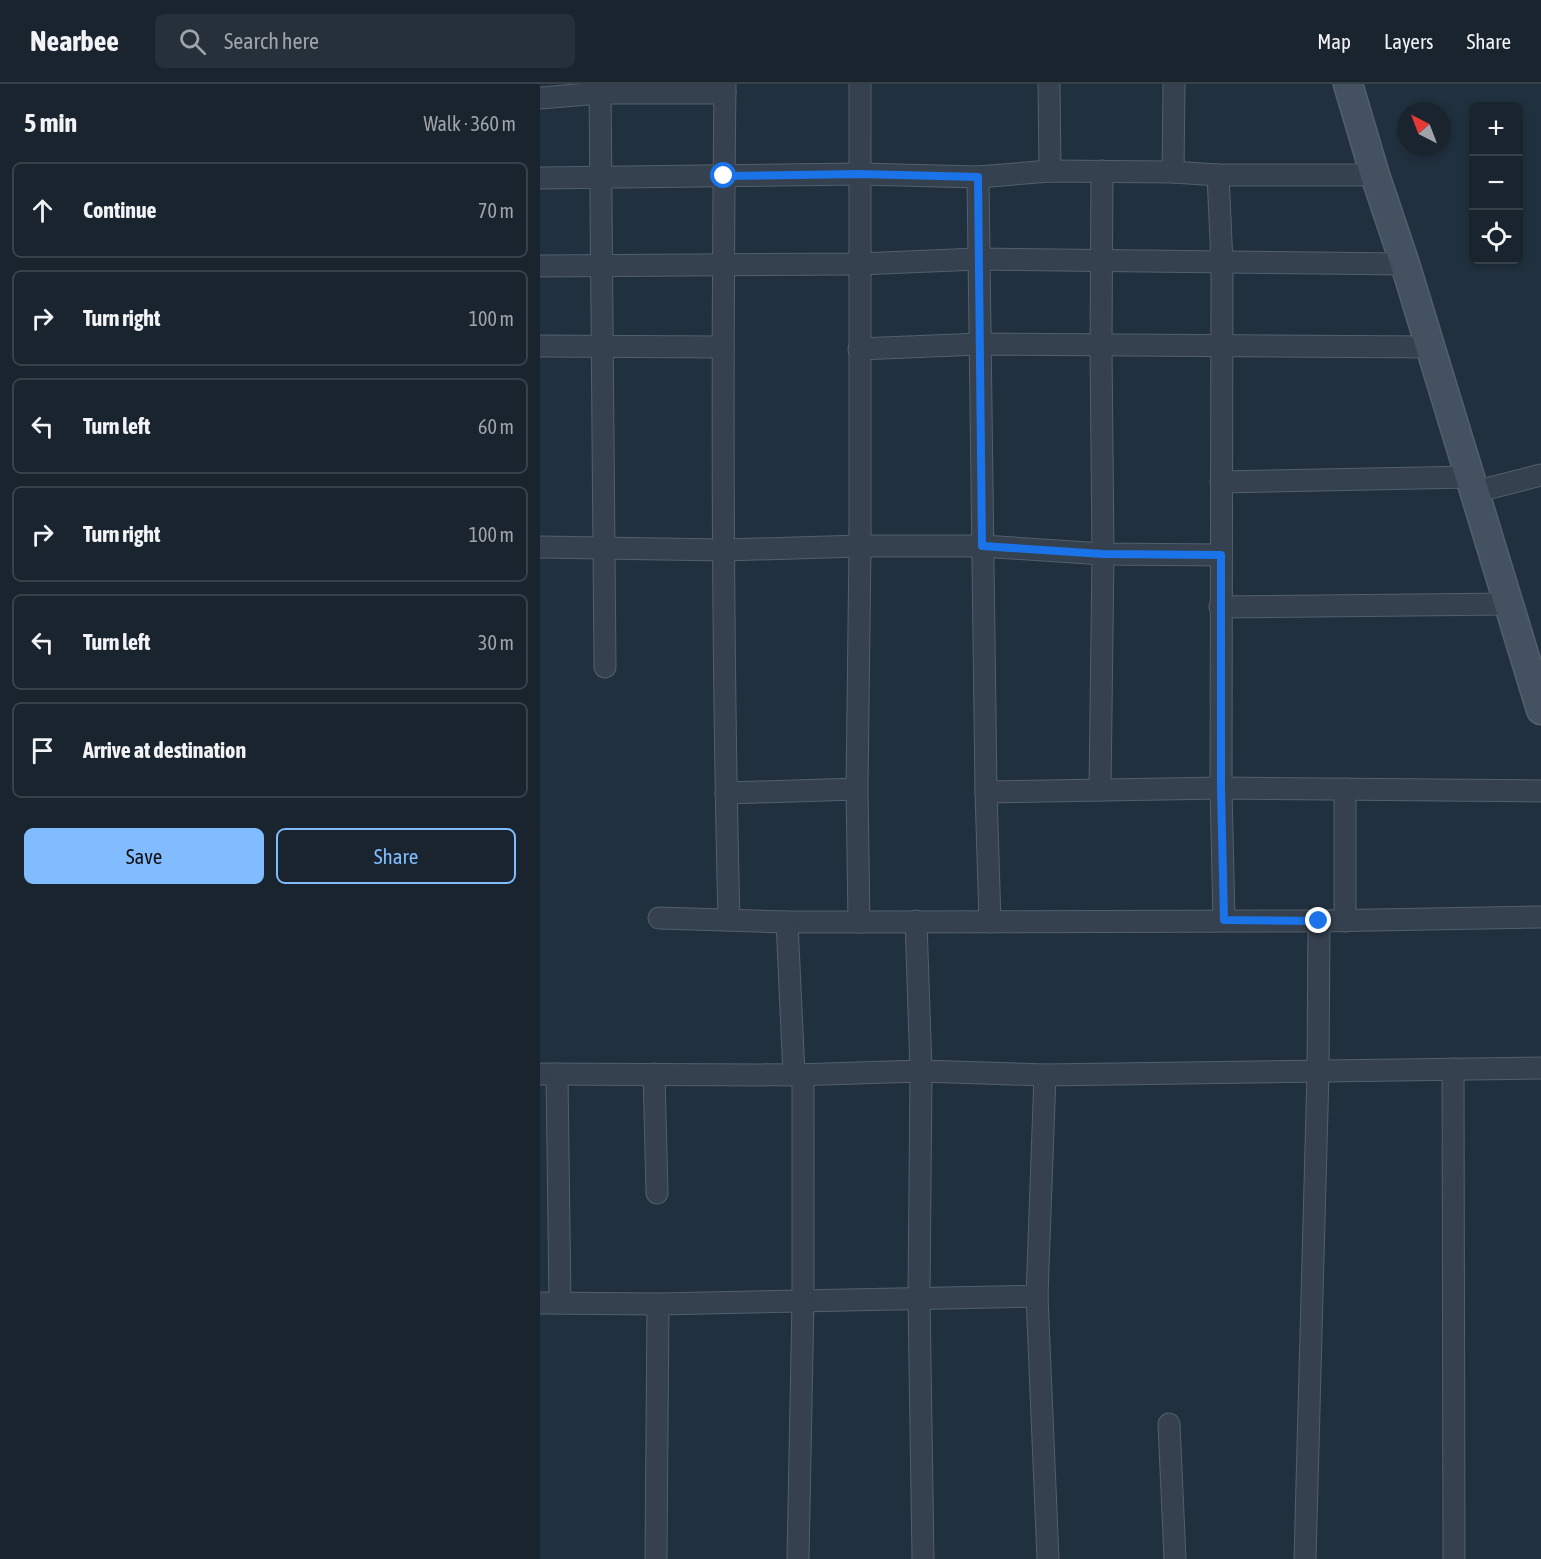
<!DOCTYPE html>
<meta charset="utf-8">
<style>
body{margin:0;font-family:"Asap Condensed",sans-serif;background:#26303a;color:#f1f3f6}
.controls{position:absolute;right:18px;top:18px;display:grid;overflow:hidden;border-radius:9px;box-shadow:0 3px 9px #0003}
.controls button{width:54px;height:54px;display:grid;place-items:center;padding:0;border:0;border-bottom:2px solid #37414a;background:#19242e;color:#f1f3f6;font:30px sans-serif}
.compass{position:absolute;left:857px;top:18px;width:54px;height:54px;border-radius:50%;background:#19242e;box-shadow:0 3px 9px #0003;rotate:318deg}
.stop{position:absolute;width:18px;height:18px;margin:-14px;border:4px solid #1a73e8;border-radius:50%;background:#fff}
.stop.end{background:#1a73e8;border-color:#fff;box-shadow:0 2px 6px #0008}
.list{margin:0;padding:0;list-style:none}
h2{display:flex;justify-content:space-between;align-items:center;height:78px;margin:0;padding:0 24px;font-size:26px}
h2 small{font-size:20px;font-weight:400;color:#9fa4aa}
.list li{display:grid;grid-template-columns:39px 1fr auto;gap:18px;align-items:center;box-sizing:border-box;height:96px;margin:0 12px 12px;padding:0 12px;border:2px solid #37414a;border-radius:9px}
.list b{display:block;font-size:22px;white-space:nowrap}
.list em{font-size:20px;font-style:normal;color:#9fa4aa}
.actions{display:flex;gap:12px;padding:18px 24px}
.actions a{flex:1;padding:14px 0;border:2px solid #80bcff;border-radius:9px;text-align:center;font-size:21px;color:#80bcff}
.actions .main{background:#80bcff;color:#111}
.icon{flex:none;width:33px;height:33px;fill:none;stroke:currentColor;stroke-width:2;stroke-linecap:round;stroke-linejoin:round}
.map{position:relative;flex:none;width:1001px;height:1475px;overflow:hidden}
header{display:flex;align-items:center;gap:36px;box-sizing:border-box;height:84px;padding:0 30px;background:#19242e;border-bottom:2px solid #37414a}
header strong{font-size:28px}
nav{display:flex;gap:33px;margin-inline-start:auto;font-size:21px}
.search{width:420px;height:54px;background:#26303a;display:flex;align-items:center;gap:15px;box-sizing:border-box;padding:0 21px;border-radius:9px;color:#9fa4aa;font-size:22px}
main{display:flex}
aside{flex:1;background:#19242e}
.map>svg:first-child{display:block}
</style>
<header>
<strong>Nearbee</strong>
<div class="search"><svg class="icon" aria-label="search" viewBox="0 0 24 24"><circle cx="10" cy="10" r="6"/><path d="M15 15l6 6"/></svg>Search here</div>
<nav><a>Map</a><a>Layers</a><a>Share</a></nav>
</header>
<main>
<aside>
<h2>5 min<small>Walk · 360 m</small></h2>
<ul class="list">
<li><svg class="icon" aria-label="ahead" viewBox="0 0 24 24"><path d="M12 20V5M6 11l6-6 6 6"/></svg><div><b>Continue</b></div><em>70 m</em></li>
<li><svg class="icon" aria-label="right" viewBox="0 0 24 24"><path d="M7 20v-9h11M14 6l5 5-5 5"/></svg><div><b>Turn right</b></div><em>100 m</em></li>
<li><svg class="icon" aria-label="left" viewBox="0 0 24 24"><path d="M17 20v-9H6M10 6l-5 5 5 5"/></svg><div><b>Turn left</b></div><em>60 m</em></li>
<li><svg class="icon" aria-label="right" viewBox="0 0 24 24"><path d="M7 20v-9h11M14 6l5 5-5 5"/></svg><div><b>Turn right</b></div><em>100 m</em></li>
<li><svg class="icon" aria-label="left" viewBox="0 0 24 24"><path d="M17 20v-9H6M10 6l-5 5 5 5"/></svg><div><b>Turn left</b></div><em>30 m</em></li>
<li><svg class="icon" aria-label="arrive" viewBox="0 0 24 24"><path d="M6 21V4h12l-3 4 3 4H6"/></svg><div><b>Arrive at destination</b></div></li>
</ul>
<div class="actions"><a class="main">Save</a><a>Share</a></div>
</aside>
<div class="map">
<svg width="1001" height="1475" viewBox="0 0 1001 1475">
<rect width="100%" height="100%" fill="#21303e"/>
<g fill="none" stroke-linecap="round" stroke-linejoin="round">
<defs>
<g id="street">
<polyline points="60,0 65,583"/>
<path d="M185,0C182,279 182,558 189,836"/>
<polyline points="509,0 510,87"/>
<polyline points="0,14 60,9 185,9"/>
<polyline points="633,88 634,0"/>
<polyline points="678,91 682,179 681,704 684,836"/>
<polyline points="438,93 446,708 450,838"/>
<polyline points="0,94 320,90 438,93 510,87 633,88 678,91 835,91"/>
<polyline points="0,182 319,180 438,175 865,180"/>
<polyline points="0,262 182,263"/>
<polyline points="319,265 440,260 891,263"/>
<polyline points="681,398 930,393"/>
<polyline points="934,408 1001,391"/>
<polyline points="0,463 184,466 320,462 442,462 563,470 681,471"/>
<polyline points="680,523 968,520"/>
<polyline points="805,705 805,837"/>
<polyline points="560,706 563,470 561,262 562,87"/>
<polyline points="446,708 681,704 1001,707"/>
<polyline points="186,709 317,705"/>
<polyline points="119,834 247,838 319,838 779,837 1001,833"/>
<polyline points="376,837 381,987 379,1213 383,1475"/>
<polyline points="247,838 254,991"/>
<polyline points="319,838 317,705 320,462 320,0"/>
<polyline points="913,985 914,1475"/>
<polyline points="0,990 254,991 381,987 505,991 1001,984"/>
<polyline points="17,990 20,1219"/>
<polyline points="114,990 117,1109"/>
<polyline points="497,1212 508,1475"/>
<polyline points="0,1219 118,1220"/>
<polyline points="629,1340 635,1475"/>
<polyline points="116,1475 118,1220 497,1212 505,991"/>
<polyline points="258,1475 263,1216 263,991"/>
<polyline points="765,1475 778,988 779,837"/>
</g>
<polyline id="secondary" points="808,0 835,91 865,180 1001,626"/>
</defs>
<use href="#street" stroke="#535f6c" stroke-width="23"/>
<use href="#secondary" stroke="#535f6c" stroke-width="31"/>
<use href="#street" stroke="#35414e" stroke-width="21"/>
<use href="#secondary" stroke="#435161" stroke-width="28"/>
</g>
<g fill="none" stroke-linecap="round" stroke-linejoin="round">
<polyline stroke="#1a73e8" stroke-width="8" points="184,92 320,90 438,93 442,462 563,470 681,471 681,704 684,836 779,837"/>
</g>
</svg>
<div class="controls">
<button>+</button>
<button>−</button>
<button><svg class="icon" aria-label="locate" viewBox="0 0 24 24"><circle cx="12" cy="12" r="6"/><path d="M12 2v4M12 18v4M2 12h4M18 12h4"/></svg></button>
</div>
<svg class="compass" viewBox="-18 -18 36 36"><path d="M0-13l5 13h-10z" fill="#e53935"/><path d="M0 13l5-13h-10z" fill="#9fa4aa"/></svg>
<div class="stop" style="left:184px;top:92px"></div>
<div class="stop end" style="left:779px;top:837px"></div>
</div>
</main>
